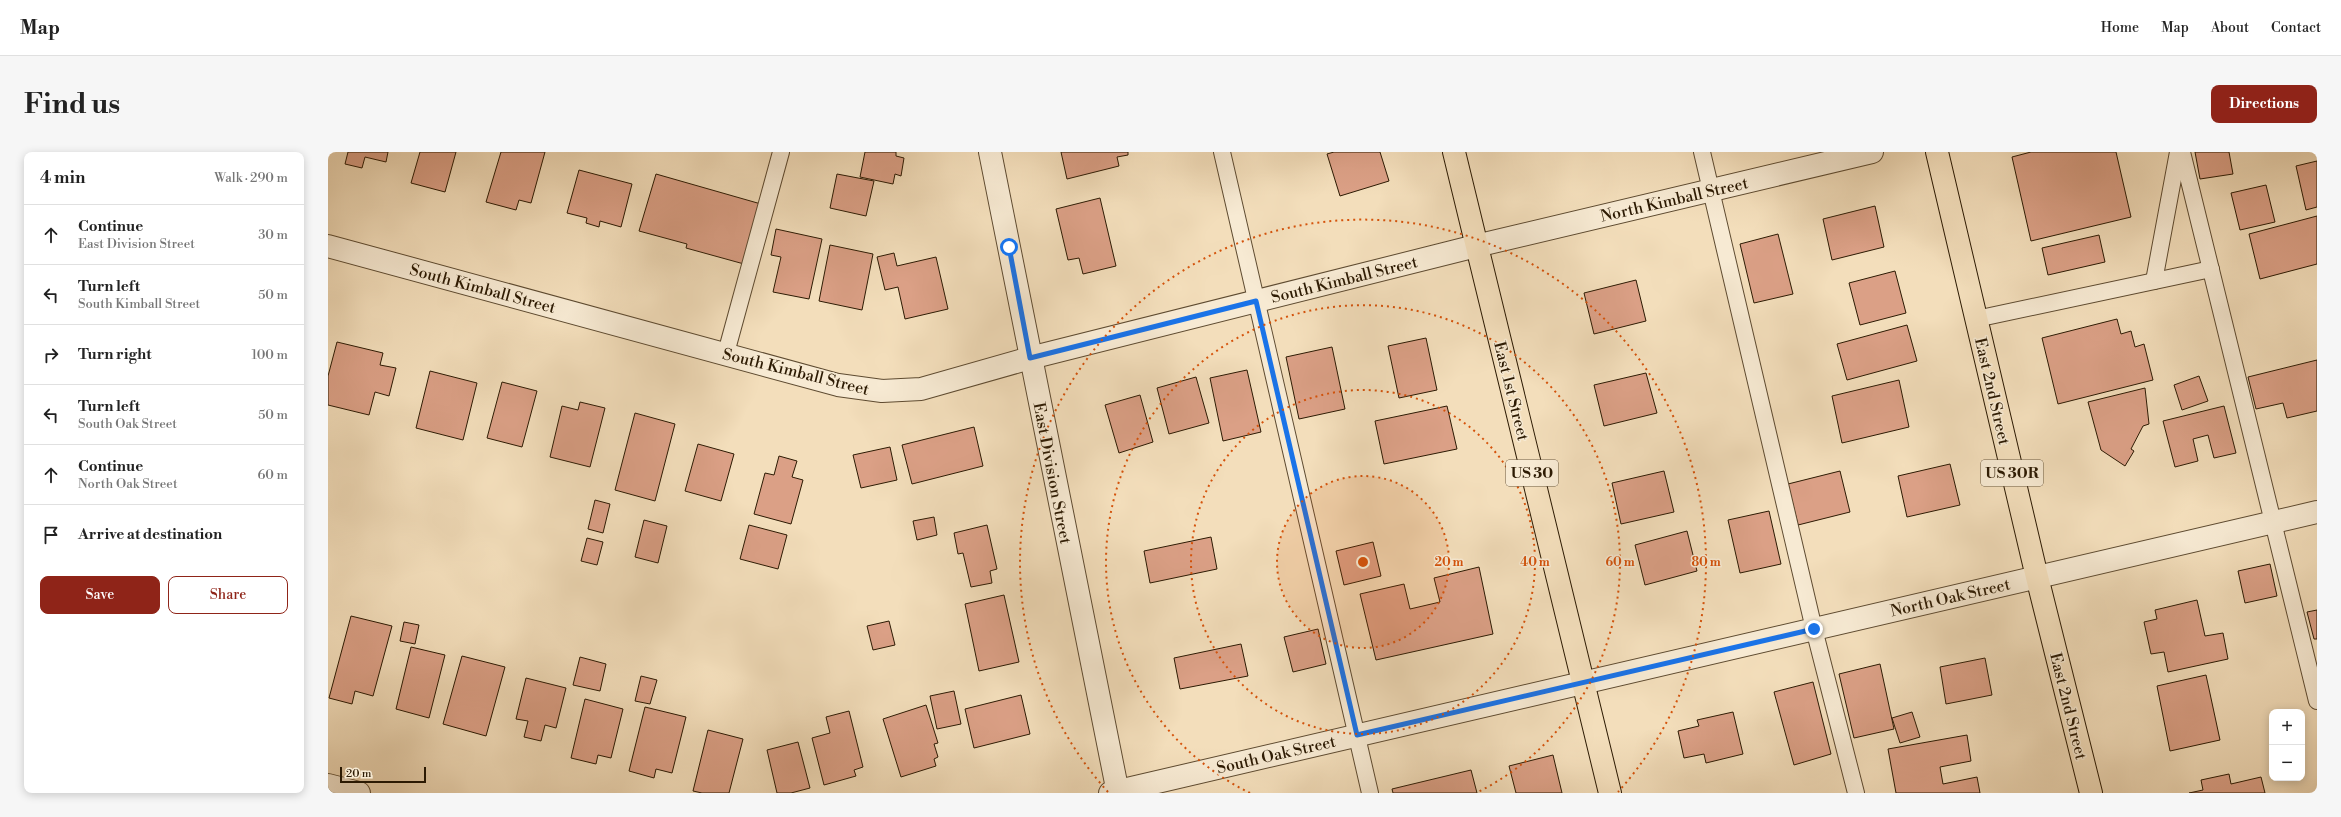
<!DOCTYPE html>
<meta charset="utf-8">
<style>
body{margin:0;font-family:"Libre Bodoni",serif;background:#f6f6f6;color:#222}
.controls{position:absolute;right:12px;bottom:12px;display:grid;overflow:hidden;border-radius:8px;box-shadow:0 2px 10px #0003}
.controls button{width:36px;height:36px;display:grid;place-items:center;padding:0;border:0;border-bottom:1px solid #e0e0e0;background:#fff;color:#222;font:20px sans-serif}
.scale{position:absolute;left:12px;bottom:10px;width:86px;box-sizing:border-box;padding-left:4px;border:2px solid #2c1a03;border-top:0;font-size:11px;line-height:14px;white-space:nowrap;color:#2c1a03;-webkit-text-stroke:3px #f7ead3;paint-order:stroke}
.stop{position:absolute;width:12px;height:12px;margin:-9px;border:3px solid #1a73e8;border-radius:50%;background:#fff}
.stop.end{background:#1a73e8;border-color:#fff;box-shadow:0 1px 4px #0008}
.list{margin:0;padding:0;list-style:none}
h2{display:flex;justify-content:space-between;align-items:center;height:52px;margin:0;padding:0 16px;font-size:17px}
h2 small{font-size:13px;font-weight:400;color:#767676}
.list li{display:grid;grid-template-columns:26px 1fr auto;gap:12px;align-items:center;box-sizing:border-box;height:60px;padding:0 16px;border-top:1px solid #e0e0e0}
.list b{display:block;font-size:15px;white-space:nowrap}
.list p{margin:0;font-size:13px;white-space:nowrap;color:#767676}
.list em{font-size:13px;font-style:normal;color:#767676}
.actions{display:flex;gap:8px;padding:12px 16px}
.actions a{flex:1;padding:9px 0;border:1px solid #8f2418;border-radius:8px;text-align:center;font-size:14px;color:#8f2418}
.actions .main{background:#8f2418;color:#fff}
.icon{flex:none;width:22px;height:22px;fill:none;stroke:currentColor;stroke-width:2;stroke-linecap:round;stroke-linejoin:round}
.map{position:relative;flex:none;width:1989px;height:641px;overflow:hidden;border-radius:8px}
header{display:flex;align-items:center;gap:24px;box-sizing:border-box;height:56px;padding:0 20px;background:#fff;border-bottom:1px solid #e0e0e0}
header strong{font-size:19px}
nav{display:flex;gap:22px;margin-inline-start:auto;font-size:14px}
.intro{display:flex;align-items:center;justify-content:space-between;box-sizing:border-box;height:96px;padding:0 24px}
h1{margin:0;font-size:28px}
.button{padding:10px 18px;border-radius:8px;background:#8f2418;color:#fff;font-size:14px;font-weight:700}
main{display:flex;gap:24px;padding:0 24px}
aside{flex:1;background:#fff;border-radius:8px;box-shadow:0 2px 10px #0003}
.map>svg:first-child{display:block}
</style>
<header>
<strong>Map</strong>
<nav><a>Home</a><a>Map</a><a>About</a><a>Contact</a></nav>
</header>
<div class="intro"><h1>Find us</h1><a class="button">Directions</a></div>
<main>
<aside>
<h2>4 min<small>Walk · 290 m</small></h2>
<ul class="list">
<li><svg class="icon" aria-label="ahead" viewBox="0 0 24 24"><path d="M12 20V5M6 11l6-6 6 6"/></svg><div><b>Continue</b><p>East Division Street</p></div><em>30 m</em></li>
<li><svg class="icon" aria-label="left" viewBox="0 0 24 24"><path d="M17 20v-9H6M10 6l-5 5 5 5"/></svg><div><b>Turn left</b><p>South Kimball Street</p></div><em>50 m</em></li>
<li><svg class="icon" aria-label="right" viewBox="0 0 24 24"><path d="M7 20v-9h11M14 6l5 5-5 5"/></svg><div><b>Turn right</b></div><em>100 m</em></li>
<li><svg class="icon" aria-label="left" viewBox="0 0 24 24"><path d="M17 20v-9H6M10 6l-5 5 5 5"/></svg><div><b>Turn left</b><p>South Oak Street</p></div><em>50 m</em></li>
<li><svg class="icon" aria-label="ahead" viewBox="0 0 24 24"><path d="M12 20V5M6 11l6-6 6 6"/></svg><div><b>Continue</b><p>North Oak Street</p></div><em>60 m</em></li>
<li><svg class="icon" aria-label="arrive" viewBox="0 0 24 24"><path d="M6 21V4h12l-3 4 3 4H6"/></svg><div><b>Arrive at destination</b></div></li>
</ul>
<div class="actions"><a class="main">Save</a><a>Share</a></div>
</aside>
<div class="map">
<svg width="1989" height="641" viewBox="0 0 1989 641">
<rect width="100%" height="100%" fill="#f3debb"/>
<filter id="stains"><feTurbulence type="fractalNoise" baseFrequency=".005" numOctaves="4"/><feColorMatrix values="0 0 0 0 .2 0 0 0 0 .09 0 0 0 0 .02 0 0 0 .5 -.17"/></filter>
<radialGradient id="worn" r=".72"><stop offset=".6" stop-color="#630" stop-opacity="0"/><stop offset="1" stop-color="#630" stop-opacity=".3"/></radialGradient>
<g fill="#dba086" stroke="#2c1a03">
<polygon points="20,0 60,0 58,10 37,5 34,16 17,12"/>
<polygon points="92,0 128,0 117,40 83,31"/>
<polygon points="173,0 217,0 203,51 191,48 188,58 158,50"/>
<polygon points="537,0 568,0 568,4 576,6 573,24 567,22 565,32 532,25"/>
<polygon points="733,0 800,0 800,3 789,5 791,14 739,27"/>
<polygon points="1006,0 1052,0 1061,29 1012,44 999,2"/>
<polygon points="1703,0 1788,0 1803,65 1703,89 1684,5"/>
<polygon points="1867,0 1901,0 1905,22 1872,27"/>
<polygon points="1989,9 1989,55 1978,58 1968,14"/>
<polygon points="251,18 304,32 293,75 272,69 271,75 258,71 259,66 239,61"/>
<polygon points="328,22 433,52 416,112 358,96 359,92 311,79"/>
<polygon points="509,22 546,29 538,64 502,56"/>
<polygon points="1938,33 1947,70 1912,78 1903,41"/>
<polygon points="772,46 788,114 755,122 751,106 740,108 728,57"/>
<polygon points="1547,54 1556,95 1504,108 1495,67"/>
<polygon points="1989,64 1989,112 1932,127 1921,82"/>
<polygon points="448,77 494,87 481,147 445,140 453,105 443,103"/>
<polygon points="1450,82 1465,142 1426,151 1412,92"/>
<polygon points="1771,83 1777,110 1720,123 1714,96"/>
<polygon points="502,93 545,102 534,158 491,149"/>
<polygon points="566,101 569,114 608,105 620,157 577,167 570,135 557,138 549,105"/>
<polygon points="1567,119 1578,161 1532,173 1521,131"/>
<polygon points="1308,128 1318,169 1266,182 1256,141"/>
<polygon points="1789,167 1793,182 1803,179 1807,195 1816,192 1825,228 1730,252 1714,186"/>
<polygon points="1579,173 1589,209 1519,228 1509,192"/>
<polygon points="1098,186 1109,238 1071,246 1060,194"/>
<polygon points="9,190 55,201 52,213 68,216 61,244 47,240 41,263 0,253 0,224"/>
<polygon points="1004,195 1017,257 971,267 958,205"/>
<polygon points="1989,208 1989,259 1959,266 1955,251 1928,257 1920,225"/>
<polygon points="919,218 933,280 895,289 882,226"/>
<polygon points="102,219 149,231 135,288 88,276"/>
<polygon points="1318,221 1329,261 1276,274 1266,233"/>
<polygon points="1871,224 1880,249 1854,258 1846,233"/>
<polygon points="868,225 881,271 841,282 829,236"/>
<polygon points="1571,228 1581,275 1514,291 1504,244"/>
<polygon points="174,230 209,239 194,295 159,286"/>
<polygon points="1817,236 1821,272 1815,274 1803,297 1806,299 1797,314 1773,298 1760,250"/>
<polygon points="812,243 825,290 791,301 777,253"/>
<polygon points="252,250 277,256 262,315 222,305 234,254 250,258"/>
<polygon points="1119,254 1129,297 1056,312 1047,269"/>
<polygon points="1896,254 1908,301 1886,306 1880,283 1865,287 1870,309 1847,315 1835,269"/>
<polygon points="307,261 347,272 327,349 287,338"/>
<polygon points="646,275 655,314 584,332 574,293"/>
<polygon points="370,292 406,302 393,349 357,339"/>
<polygon points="562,295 569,328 533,336 525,303"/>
<polygon points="451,304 469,309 464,325 475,328 463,372 426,362 437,321 446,323"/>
<polygon points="1622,312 1632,353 1579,365 1570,324"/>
<polygon points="1336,319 1346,360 1293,372 1284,331"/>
<polygon points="1512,319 1522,360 1470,373 1460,332"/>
<polygon points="267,348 282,352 275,381 260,377"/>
<polygon points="1441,359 1453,412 1412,421 1400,368"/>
<polygon points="606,365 609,383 589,388 585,369"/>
<polygon points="316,368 339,374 330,411 307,405"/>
<polygon points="421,373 459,383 450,417 412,407"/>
<polygon points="659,373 669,417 662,419 664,431 643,435 635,401 630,402 626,381"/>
<polygon points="1359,379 1369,419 1317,433 1307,393"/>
<polygon points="883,385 889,417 822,431 816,399"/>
<polygon points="259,386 275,390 269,413 253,409"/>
<polygon points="1045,390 1053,424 1016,433 1008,399"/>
<polygon points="1942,412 1949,444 1917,451 1910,419"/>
<polygon points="1151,415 1165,482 1048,508 1032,442 1076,432 1082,457 1112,450 1106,426"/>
<polygon points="676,443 691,510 651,519 637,452"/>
<polygon points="1869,448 1877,484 1895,481 1900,507 1840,520 1836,500 1823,502 1816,470 1829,467 1827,458"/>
<polygon points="1989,458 1989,487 1986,487 1979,460"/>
<polygon points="23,464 64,474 45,544 27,539 24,552 1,546"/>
<polygon points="561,469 567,493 545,498 539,474"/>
<polygon points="76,470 91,473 87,492 72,489"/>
<polygon points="990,477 998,512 965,520 956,485"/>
<polygon points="913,492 920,524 852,537 846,506"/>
<polygon points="83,495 117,503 101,566 68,557"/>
<polygon points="134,504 177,515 158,584 115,572"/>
<polygon points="252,505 278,512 272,539 245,533"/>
<polygon points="1657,506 1664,543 1618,552 1612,515"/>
<polygon points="1552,512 1566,577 1526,586 1511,522"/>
<polygon points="1878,523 1892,588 1842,599 1829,534"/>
<polygon points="313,524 329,528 322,552 307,549"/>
<polygon points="198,526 238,536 228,576 217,573 213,589 196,585 200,569 188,567"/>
<polygon points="1485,530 1503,602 1466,613 1446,540"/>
<polygon points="626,539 633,572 609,577 602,544"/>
<polygon points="693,543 702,582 646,596 637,557"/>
<polygon points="257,547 295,557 283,606 270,603 268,612 243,606"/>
<polygon points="598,553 610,591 606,592 610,605 606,607 608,614 573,625 555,567"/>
<polygon points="317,555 358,565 344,621 328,617 326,626 301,619"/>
<polygon points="521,559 535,615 526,618 528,624 496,633 484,586 502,581 498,565"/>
<polygon points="1405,560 1415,602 1378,611 1376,602 1356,606 1350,579 1371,574 1369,568"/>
<polygon points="1584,560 1592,585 1572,591 1564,566"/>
<polygon points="380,578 415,587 401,641 374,641 365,639"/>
<polygon points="1639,583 1643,609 1612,615 1615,632 1649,625 1652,641 1568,641 1560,597"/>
<polygon points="470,590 482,636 463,641 449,641 439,598"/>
<polygon points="1225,603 1234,641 1188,641 1181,614"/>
<polygon points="1143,618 1149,641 1065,641 1064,637"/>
<polygon points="1901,622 1903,632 1933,625 1937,641 1861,641 1875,638 1873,628"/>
</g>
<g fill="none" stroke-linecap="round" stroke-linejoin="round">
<defs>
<g id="lane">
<polyline points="894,0 1042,641"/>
<polyline points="1374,0 1486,477 1528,641"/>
<polyline points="1854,0 1989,549"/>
<polyline points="1826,129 1850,0"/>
<polyline points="1648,167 1883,117"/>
<polyline points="398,201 453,0"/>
</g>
<g id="street">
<polyline points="662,0 790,641"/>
<polyline points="0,94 510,233 554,239 593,237 702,206 1148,94 1544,0"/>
<polyline points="0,633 31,641"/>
<polyline points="782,641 1989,360"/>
</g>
<g id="highway">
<polyline points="1126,0 1282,641"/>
<polyline points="1609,0 1709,425 1763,641"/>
</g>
</defs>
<use href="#lane" stroke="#5e4b31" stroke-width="18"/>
<use href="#street" stroke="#5e4b31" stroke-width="24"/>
<use href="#highway" stroke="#2c1a03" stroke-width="24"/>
<use href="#lane" stroke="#f7ead3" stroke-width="16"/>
<use href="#street" stroke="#f7ead3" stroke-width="22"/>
<use href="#highway" stroke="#f3debb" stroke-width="22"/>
</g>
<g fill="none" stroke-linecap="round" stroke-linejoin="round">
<polyline stroke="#1a73e8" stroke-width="5" points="681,95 702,206 928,149 1029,583 1486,477"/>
</g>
<circle cx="1035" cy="410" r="86" fill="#d5530b" fill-opacity=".12"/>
<g fill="none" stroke="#d5530b" stroke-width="2" stroke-dasharray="2 4">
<circle cx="1035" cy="410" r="86"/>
<circle cx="1035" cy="410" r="172"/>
<path d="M922 641A257 257 0 1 1 1148 641"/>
<path d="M780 640A343 343 0 1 1 1290 640"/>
</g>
<g text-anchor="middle" stroke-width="3" stroke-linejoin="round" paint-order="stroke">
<g fill="#f7ead3" stroke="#695841" stroke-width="1">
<rect x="1178" y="308" width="52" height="26" rx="3"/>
<rect x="1653" y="308" width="62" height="26" rx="3"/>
</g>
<g font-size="15" font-weight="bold" fill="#2c1a03">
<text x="1204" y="326">US 30</text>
<text x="1684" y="326">US 30R</text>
</g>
<g font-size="16" fill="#2c1a03" stroke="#f7ead3">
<text transform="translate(1346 47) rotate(-13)" y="6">North Kimball Street</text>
<text transform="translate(1016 127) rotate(-14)" y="6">South Kimball Street</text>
<text transform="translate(155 136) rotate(15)" y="6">South Kimball Street</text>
<text transform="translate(468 219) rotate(14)" y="6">South Kimball Street</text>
<text transform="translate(1184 239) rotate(76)" y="6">East 1st Street</text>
<text transform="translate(1665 239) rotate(77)" y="6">East 2nd Street</text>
<text transform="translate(725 321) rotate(79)" y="6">East Division Street</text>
<text transform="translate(1622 445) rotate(-13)" y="6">North Oak Street</text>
<text transform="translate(1741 554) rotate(76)" y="6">East 2nd Street</text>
<text transform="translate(948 602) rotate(-13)" y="6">South Oak Street</text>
</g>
</g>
<circle cx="1035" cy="410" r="6" fill="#d5530b" stroke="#f7ead3" stroke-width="2"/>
<g font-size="12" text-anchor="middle" font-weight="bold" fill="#d5530b" stroke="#f7ead3" stroke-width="3" stroke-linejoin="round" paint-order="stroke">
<text x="1121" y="414">20 m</text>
<text x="1207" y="414">40 m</text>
<text x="1292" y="414">60 m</text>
<text x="1378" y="414">80 m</text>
</g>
<rect width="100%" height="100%" filter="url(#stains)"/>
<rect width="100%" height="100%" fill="url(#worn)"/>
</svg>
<div class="controls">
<button>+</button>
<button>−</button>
</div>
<div class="scale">20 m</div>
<div class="stop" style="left:681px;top:95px"></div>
<div class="stop end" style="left:1486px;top:477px"></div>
</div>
</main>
